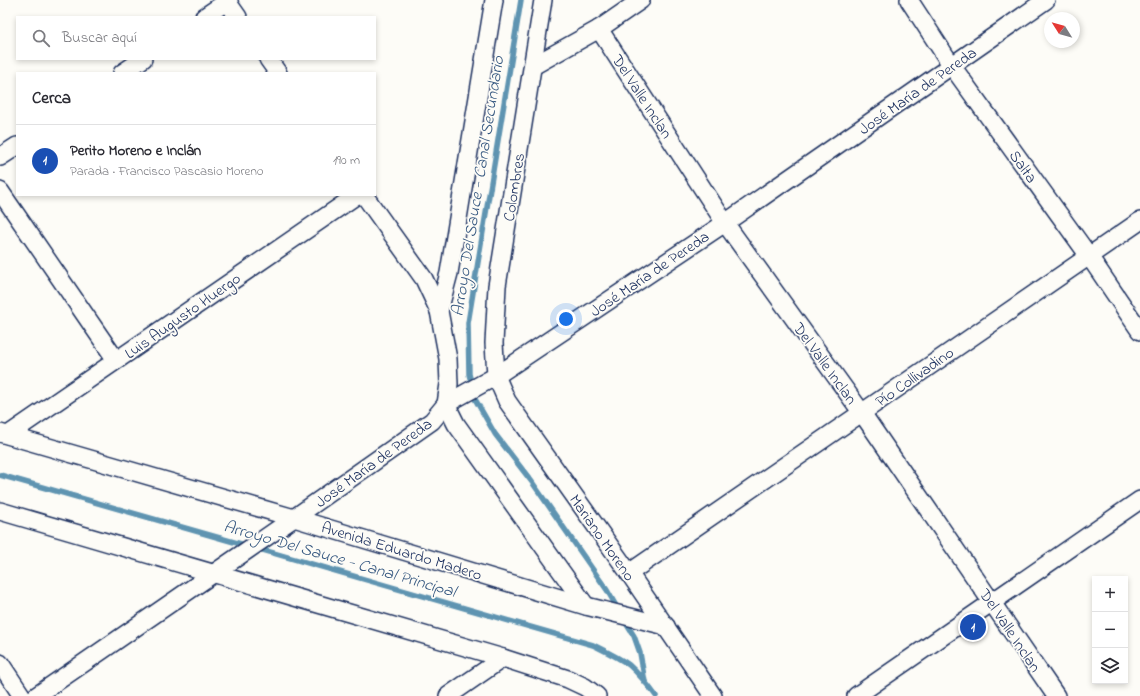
<!DOCTYPE html>
<html lang="es">
<meta charset="utf-8">
<style>
body{margin:0;font-family:"Indie Flower",sans-serif;background:#f2f2f3;color:#2b2b33}
.controls{position:absolute;right:12px;bottom:12px;display:grid;overflow:hidden;border-radius:0px;box-shadow:0 2px 6px #0003}
.controls button{width:36px;height:36px;display:grid;place-items:center;padding:0;border:0;border-bottom:1px solid #e1e1e2;background:#fff;color:#2b2b33;font:20px sans-serif}
.compass{position:absolute;left:1044px;top:12px;width:36px;height:36px;border-radius:50%;background:#fff;box-shadow:0 2px 6px #0003;rotate:307deg}
.you{position:absolute;left:566px;top:319px;width:14px;height:14px;margin:-10px;border:3px solid #fff;border-radius:50%;background:#1a73e8;box-shadow:0 0 0 6px #1a73e833}
.badge{display:grid;place-items:center;width:26px;height:26px;border-radius:50%;background:#7c3aed;color:#fff;font-size:13px;font-weight:700}
.pin{position:absolute;translate:-50% -50%;border:2px solid #fff;box-shadow:0 1px 4px #0006}
.list{margin:0;padding:0;list-style:none}
h2{display:flex;justify-content:space-between;align-items:center;height:52px;margin:0;padding:0 16px;font-size:17px}
h2 small{font-size:13px;font-weight:400;color:#7c7c81}
.list li{display:grid;grid-template-columns:26px 1fr auto;gap:12px;align-items:center;box-sizing:border-box;height:72px;padding:0 16px;border-top:1px solid #e1e1e2}
.list b{display:block;font-size:15px;white-space:nowrap}
.list p{margin:0;font-size:13px;white-space:nowrap;color:#7c7c81}
.list em{font-size:13px;font-style:normal;color:#7c7c81}
.icon{flex:none;width:22px;height:22px;fill:none;stroke:currentColor;stroke-width:2;stroke-linecap:round;stroke-linejoin:round}
.map{position:relative;flex:none;width:1140px;height:696px;overflow:hidden}
.search{position:absolute;background:#fff;box-shadow:0 2px 6px #0003;left:16px;top:16px;width:360px;height:44px;display:flex;align-items:center;gap:10px;box-sizing:border-box;padding:0 14px;border-radius:0px;color:#7c7c81;font-size:15px}
.panel{position:absolute;background:#fff;box-shadow:0 2px 6px #0003;left:16px;top:72px;width:360px;height:124px;border-radius:0px}
.map>svg:first-child{display:block}
</style>
<div class="map">
<svg width="1140" height="696" viewBox="0 0 1140 696">
<rect width="100%" height="100%" fill="#fdfcf7"/>
<filter id="ink" filterUnits="userSpaceOnUse"><feTurbulence type="fractalNoise" baseFrequency=".025" numOctaves="2"/><feDisplacementMap in="SourceGraphic" scale="8" xChannelSelector="R" yChannelSelector="G"/><feConvolveMatrix kernelMatrix="1 2 1 2 8 2 1 2 1" color-interpolation-filters="sRGB"/></filter>
<g filter="url(#ink)">
<g fill="none" stroke-linecap="round" stroke-linejoin="round">
<g stroke="#5e94b1" stroke-width="5.5">
<polyline points="470,378 469,374 468,323 521,0"/>
<polyline points="475,399 495,434 532,482 607,590 619,611"/>
<polyline points="0,475 248,546"/>
<path d="M256,548L593,645C605,651 618,657 629,665C639,674 648,685 656,696"/>
<polyline points="624,620 634,636 640,653 645,682"/>
</g>
<defs>
<g id="minor">
<polyline points="226,0 238,17"/>
<polyline points="543,0 497,286 494,343 496,376 507,401 629,573 713,696"/>
<polyline points="909,0 952,66 1089,256 1140,331"/>
<polyline points="204,17 229,0"/>
<polyline points="599,29 725,223 862,413 1056,696"/>
<polyline points="268,59 278,73"/>
<polyline points="533,66 599,29 641,0"/>
<polyline points="122,73 143,59"/>
<polyline points="0,157 17,146"/>
<polyline points="0,191 116,360"/>
<polyline points="364,195 424,279 439,311"/>
<polyline points="446,404 449,384 448,359 439,311 449,273 494,0"/>
<polyline points="446,404 456,424 586,606"/>
<polyline points="0,433 294,518 586,606 666,626"/>
<polyline points="8,435 357,195"/>
<polyline points="0,511 503,658 568,679 585,687 597,696"/>
<polyline points="629,573 1140,221"/>
<polyline points="0,663 22,696"/>
<polyline points="36,696 294,518 432,421 446,404 496,376 725,223 1046,0"/>
<polyline points="448,696 503,658"/>
<polyline points="856,696 1140,500"/>
</g>
</defs>
<use href="#minor" stroke="#1b2f5e" stroke-width="20"/>
<use href="#minor" stroke="#fdfcf7" stroke-width="17"/>
</g>
</g>
<g text-anchor="middle" stroke-width="3.5" stroke-linejoin="round" paint-order="stroke">
<g font-size="16" fill="#1b2f5e" stroke="#fdfcf7">
<text transform="translate(917 90) rotate(-35)" y="6">José María de Pereda</text>
<text transform="translate(643 96) rotate(57)" y="6">Del Valle Inclan</text>
<text transform="translate(1024 166) rotate(54)" y="6">Salta</text>
<text transform="translate(513 187) rotate(-81)" y="6">Colombres</text>
<text transform="translate(649 273) rotate(-34)" y="6">José María de Pereda</text>
<text transform="translate(182 315) rotate(-35)" y="6">Luis Augusto Huergo</text>
<text transform="translate(826 363) rotate(54)" y="6">Del Valle Inclan</text>
<text transform="translate(914 376) rotate(-35)" y="6">Pío Collivadino</text>
<text transform="translate(373 462) rotate(-36)" y="6">José María de Pereda</text>
<text transform="translate(603 537) rotate(55)" y="6">Mariano Moreno</text>
<text transform="translate(402 550) rotate(17)" y="6">Avenida Eduardo Madero</text>
<text transform="translate(1011 630) rotate(56)" y="6">Del Valle Inclan</text>
</g>
<g font-size="17" font-style="italic" fill="#375981" stroke="#fdfcf7">
<text transform="translate(477 186) rotate(-81)" y="6">Arroyo Del Sauce - Canal Secundario</text>
<text transform="translate(340 558) rotate(16)" y="6">Arroyo Del Sauce - Canal Principal</text>
</g>
</g>
</svg>
<div class="controls">
<button>+</button>
<button>−</button>
<button><svg class="icon" aria-label="layers" viewBox="0 0 24 24"><path d="M12 4l9 5-9 5-9-5zM3 14l9 5 9-5"/></svg></button>
</div>
<svg class="compass" viewBox="-18 -18 36 36"><path d="M0-13l5 13h-10z" fill="#e53935"/><path d="M0 13l5-13h-10z" fill="#7c7c81"/></svg>
<div class="you"></div>
<div class="pin badge" style="left:973px;top:627px;background:#1a4fb4">1</div>
<div class="search"><svg class="icon" aria-label="search" viewBox="0 0 24 24"><circle cx="10" cy="10" r="6"/><path d="M15 15l6 6"/></svg>Buscar aquí</div>
<section class="panel">
<h2>Cerca<small></small></h2>
<ul class="list">
<li><span class="badge" style="background:#1a4fb4">1</span><div><b>Perito Moreno e Inclán</b><p>Parada · Francisco Pascasio Moreno</p></div><em>190 m</em></li>
</ul>
</section>
</div>
